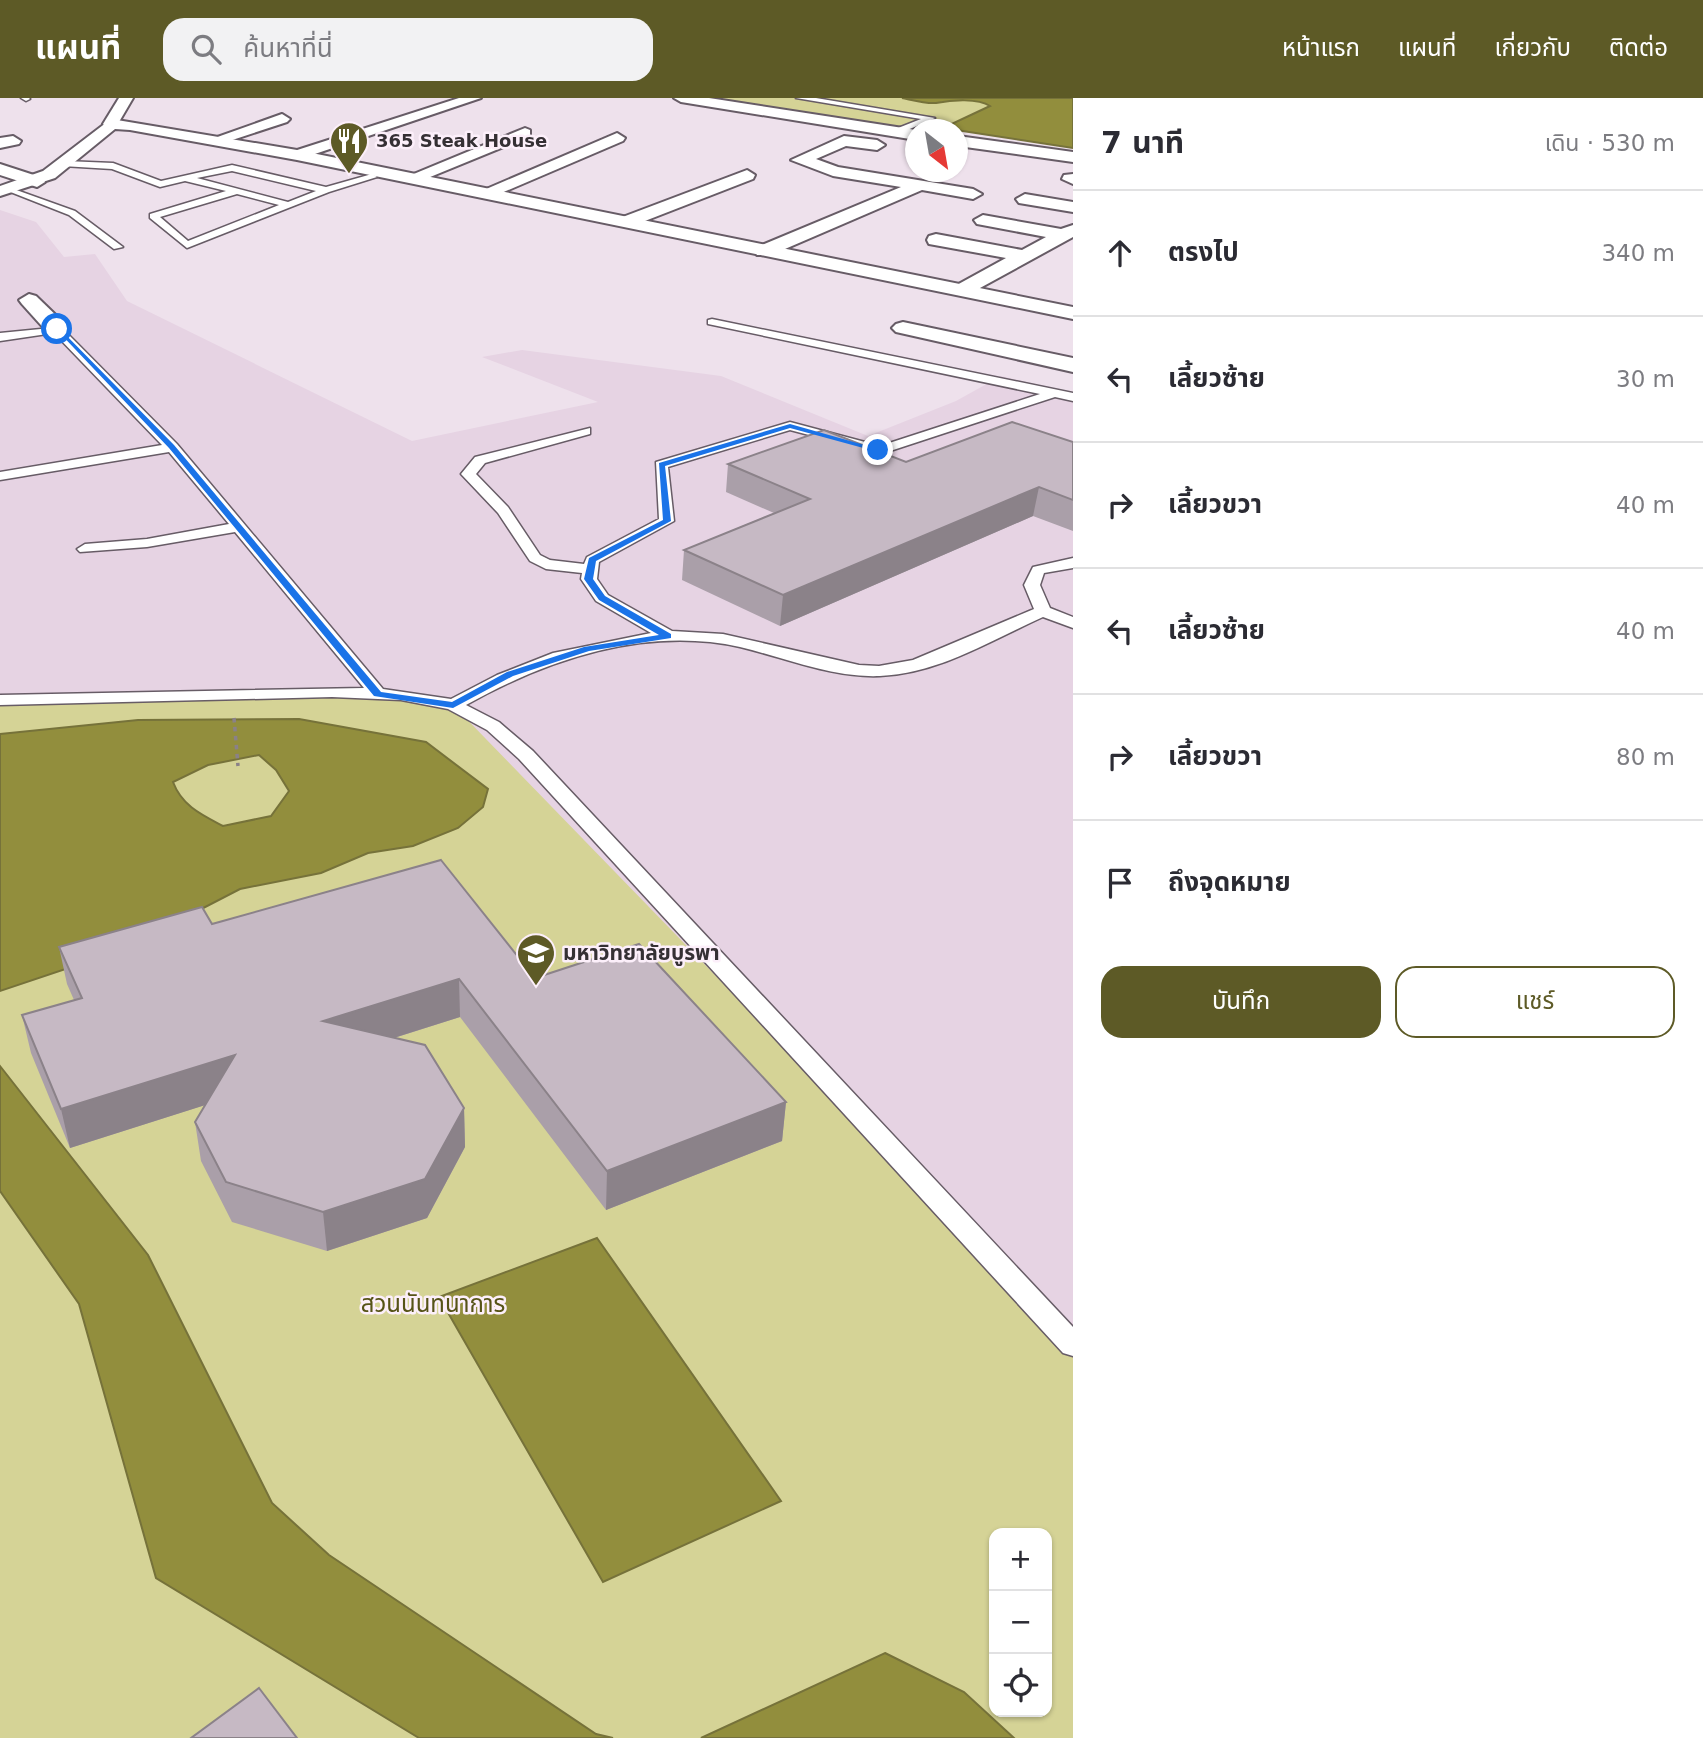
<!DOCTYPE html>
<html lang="th">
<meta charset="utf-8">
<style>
body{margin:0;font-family:"DejaVu Sans","Noto Sans Thai",sans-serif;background:#f2f2f3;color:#2b2b33}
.controls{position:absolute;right:21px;bottom:21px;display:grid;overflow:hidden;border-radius:14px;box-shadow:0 2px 5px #0004}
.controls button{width:63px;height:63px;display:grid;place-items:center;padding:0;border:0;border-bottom:2px solid #e1e1e2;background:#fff;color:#2b2b33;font:35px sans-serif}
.compass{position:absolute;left:905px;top:21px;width:63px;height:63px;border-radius:50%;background:#fff;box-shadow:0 2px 5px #0004;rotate:149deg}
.stop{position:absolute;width:21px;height:21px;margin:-16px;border:5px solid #1a73e8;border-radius:50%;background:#fff}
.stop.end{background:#1a73e8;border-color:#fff;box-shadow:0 2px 7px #0008}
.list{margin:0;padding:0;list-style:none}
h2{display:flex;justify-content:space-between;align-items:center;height:91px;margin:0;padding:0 28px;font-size:30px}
h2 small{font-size:23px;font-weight:400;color:#7c7c81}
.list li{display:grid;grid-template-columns:46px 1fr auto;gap:21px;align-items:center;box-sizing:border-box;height:126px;padding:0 28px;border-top:2px solid #e1e1e2}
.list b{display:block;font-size:26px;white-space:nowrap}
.list em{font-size:23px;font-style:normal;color:#7c7c81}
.actions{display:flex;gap:14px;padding:21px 28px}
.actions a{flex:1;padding:16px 0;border:2px solid #5d5a26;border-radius:21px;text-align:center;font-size:24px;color:#5d5a26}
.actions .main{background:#5d5a26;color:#fff}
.icon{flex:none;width:38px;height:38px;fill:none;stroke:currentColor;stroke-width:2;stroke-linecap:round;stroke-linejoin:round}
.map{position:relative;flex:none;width:1073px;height:1640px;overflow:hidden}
header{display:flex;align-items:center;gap:42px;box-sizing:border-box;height:98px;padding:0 35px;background:#5d5a26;color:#fff}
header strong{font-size:33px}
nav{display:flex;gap:38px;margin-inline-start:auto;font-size:24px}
.search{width:490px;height:63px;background:#f2f2f3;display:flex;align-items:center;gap:18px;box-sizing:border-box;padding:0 24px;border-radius:21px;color:#7c7c81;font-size:26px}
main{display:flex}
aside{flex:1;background:#fff}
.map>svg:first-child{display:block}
</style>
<header>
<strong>แผนที่</strong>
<div class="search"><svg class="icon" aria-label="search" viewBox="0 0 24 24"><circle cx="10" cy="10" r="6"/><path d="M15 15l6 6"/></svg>ค้นหาที่นี่</div>
<nav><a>หน้าแรก</a><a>แผนที่</a><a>เกี่ยวกับ</a><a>ติดต่อ</a></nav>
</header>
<main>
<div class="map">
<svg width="1073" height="1640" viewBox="0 0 1073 1640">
<rect width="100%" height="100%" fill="#eee1ec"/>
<path fill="#e6d3e3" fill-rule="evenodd" d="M0,112L36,124L64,159L95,156L127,203L412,343L598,304L482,259L522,252L721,278L868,338L956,303L1001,278L1073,295V1640H0ZM994,1435H1047V1614H994Z"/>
<g fill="#d5d396" fill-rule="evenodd">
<polygon points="706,0 902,0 934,5 966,0 986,4 991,8 941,31 915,33"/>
<path d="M332,594L453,607L1073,1246V1640H0V602ZM994,1435H1047V1614H994Z"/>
</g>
<g fill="#928e3d" stroke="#76723a" stroke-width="2" fill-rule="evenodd">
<path d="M902,0H1073V50L943,30L990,8C978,0 952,2 936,5C926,6 912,2 902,0Z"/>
<path d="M299,621L426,644L488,691L483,709L458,730L413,748L368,755L321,775L240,791L122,852L0,893V636L138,622ZM259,657L276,672L289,693L271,718L223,728C202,717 182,708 173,684L208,667Z"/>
<polygon points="0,968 148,1157 272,1405 329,1457 596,1636 613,1640 419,1640 156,1480 79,1206 0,1093"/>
<polygon points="597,1140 781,1403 603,1484 439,1199"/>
<polygon points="885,1555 964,1594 1014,1640 701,1640"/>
</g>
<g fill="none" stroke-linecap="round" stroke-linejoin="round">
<defs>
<g id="service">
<polygon points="21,0 29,0 30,1 26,3"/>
<polygon points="796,0 816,0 935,20 896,37 893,32 921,21"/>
<path d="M65,63L113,65L161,83L232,67L326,89L372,76L377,79L329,94L187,150L150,120V116L226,93L185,83L160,89L112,71L62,68ZM232,73L316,93L288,104L197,80ZM237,96L279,107L188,143L160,119Z"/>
<polygon points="8,89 75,113 123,149 114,151 69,117 8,93"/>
<path d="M712,221L1073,295V303L1055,299L881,356L790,332L668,369L674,423L599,464L597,481L608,497L672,533L723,536L859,567L879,568L913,562L1034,511L1024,487L1033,469L1073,460V470L1044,475L1040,487L1050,510L1073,519V530L1043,519C992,542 938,576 880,578C832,580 786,560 740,549C646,528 548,561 466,607L499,624L533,653L1073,1229V1258L1063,1255L519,661L487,632L448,611L401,602L332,599L0,607V597L364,590L235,434L147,449L80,454L77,451L85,446L147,441L229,426L169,354L0,382V374L162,347L54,235L0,243V235L61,229L177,346L383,591L451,601L497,577L553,555L651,535L596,503L581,481L582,475L546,471L530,463L498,415L461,376L475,359L590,330V336L485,365L476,376L508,409L540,457L550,462L584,466L587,459L659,421L656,364L790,324L880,348L1040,296L708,226V222Z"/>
</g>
<g id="minor">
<polygon points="119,0 133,0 116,29 106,29 103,26"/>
<polygon points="459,0 481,0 303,60 291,60 289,57 291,54"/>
<polygon points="282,16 290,21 287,24 217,47 209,42"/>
<polygon points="525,30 530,32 530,38 418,84 406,84 404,80"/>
<polygon points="617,35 625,40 623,43 492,99 480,99 477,95"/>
<polygon points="13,38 21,43 19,46 0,50 0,40"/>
<polygon points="844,38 877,42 885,47 877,52 846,48 816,61 838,69 973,91 982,96 973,101 922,92 771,157 757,157 755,153 757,149 901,89 833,78 791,62"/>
<polygon points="0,66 43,80 45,84 37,89 0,77"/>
<polygon points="747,72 755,77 753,81 632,128 626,129 617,124 620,120"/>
<polygon points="1073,76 1073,86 1062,81 1064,77"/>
<polygon points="1025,96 1073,104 1073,114 1019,105 1016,101"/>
<polygon points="983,117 1061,131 1073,127 1073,139 969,196 955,196 952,192 955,188 1006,160 929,146 927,142 929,138 936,136 1022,152 1046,139 977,126 974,122"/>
<polygon points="29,196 36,198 65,226 68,231 65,236 49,236 22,206 19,202"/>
<polygon points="903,224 1073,260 1073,274 896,234 892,230 896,226"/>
</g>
<g id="tertiary">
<polygon points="674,0 709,0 916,32 916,42 681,4"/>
<polygon points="111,21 297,52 1073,209 1073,221 297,62 130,32 115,31 55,80 0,98 0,88 43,73"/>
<polygon points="958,38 1073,54 1073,64 958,48"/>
</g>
</defs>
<use href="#service" stroke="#675c66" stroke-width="3"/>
<use href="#minor" stroke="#675c66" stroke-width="4"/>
<use href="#tertiary" stroke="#675c66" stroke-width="4"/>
<polyline stroke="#8a8188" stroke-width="3.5" stroke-dasharray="4.5 4.5" stroke-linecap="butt" points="234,620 238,668"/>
<use href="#service" fill="#fff" fill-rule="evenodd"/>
<use href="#minor" fill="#fff" fill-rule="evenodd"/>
<use href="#tertiary" fill="#fff" fill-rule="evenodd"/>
</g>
<g fill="#aa9fa9">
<polygon points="1073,344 1073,433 1033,418 780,528 682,482 684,452 774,415 726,394 728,366 906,364"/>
<polygon points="212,826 535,880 786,1004 782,1043 606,1112 460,919 394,940 464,1010 465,1049 427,1120 327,1153 232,1124 201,1063 195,1024 205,1007 70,1050 31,955 22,917 74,902 67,886 59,849"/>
</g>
<g fill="#8b8289">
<polygon points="1039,389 1033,418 780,528 783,497"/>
<polygon points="459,881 460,919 327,961 323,923"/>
<polygon points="235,957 240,996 70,1050 61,1011"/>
<polygon points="786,1004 782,1043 606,1112 607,1073"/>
<polygon points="464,1010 465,1049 427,1120 327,1153 323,1114"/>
</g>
<g fill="#c6b9c4" stroke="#8b8289" stroke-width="2">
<polygon points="1012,324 1073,344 1073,402 1039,389 783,497 684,452 810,401 728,366 824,332 906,364"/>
<polygon points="441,762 535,880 639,846 786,1004 607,1073 459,881 323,923 425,947 464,1010 425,1081 323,1114 226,1084 195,1024 235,957 61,1011 22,917 82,900 59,849 202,809 212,826"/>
<polygon points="259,1590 297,1640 191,1640"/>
</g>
<polygon fill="#1a73e8" points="55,230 59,230 174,347 381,594 452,604 507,574 584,549 659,537 599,502 584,481 589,460 663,422 659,365 790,326 882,352 878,354 790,330 665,368 671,423 596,463 593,481 605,498 671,536 671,540 589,553 513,578 453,610 374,598 169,350"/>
<defs>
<symbol id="restaurant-pin" viewBox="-11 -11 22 30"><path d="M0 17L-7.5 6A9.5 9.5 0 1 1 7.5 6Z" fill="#5d5a26" stroke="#fceffa"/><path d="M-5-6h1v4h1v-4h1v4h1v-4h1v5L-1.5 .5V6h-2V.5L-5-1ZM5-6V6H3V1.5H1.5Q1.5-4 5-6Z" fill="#fff"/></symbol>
<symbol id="university-pin" viewBox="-11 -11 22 30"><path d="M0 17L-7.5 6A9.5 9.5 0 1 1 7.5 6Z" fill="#5d5a26" stroke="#fceffa"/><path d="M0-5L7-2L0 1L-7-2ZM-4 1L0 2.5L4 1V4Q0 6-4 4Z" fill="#fff"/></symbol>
</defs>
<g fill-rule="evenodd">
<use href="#restaurant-pin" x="327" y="21" width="44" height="60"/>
<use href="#university-pin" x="514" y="833" width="44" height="60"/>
</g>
<g text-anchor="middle" stroke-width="5" stroke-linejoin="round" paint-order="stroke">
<g font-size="18" font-weight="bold" fill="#353034" stroke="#fceffa" text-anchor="start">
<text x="376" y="49">365 Steak House</text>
</g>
<g font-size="21" font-weight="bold" fill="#353034" stroke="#fceffa" text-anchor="start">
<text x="563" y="862">มหาวิทยาลัยบูรพา</text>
</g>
<g font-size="24" fill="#565317" stroke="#fceffa">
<text x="433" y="1214">สวนนันทนาการ</text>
</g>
</g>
</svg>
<div class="controls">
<button>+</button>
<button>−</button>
<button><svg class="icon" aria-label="locate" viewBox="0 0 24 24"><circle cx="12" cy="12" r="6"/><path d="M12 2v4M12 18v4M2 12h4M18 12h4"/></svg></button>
</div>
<svg class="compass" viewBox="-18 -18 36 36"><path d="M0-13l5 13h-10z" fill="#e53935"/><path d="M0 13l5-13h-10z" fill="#7c7c81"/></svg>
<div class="stop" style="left:57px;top:231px"></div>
<div class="stop end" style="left:878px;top:352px"></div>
</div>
<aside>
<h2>7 นาที<small>เดิน · 530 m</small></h2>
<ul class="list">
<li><svg class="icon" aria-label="ahead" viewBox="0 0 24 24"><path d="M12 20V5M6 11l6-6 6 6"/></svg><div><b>ตรงไป</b></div><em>340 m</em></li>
<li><svg class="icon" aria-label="left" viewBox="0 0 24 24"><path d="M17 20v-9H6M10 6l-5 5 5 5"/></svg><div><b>เลี้ยวซ้าย</b></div><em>30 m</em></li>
<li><svg class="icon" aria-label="right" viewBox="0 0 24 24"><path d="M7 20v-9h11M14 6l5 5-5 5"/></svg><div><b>เลี้ยวขวา</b></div><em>40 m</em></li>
<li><svg class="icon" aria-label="left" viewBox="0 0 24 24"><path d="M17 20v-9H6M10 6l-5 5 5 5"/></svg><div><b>เลี้ยวซ้าย</b></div><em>40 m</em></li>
<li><svg class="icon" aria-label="right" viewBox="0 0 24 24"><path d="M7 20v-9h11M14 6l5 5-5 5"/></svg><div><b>เลี้ยวขวา</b></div><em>80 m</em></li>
<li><svg class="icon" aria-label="arrive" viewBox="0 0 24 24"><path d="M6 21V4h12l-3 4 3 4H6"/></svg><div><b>ถึงจุดหมาย</b></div></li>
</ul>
<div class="actions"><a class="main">บันทึก</a><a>แชร์</a></div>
</aside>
</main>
